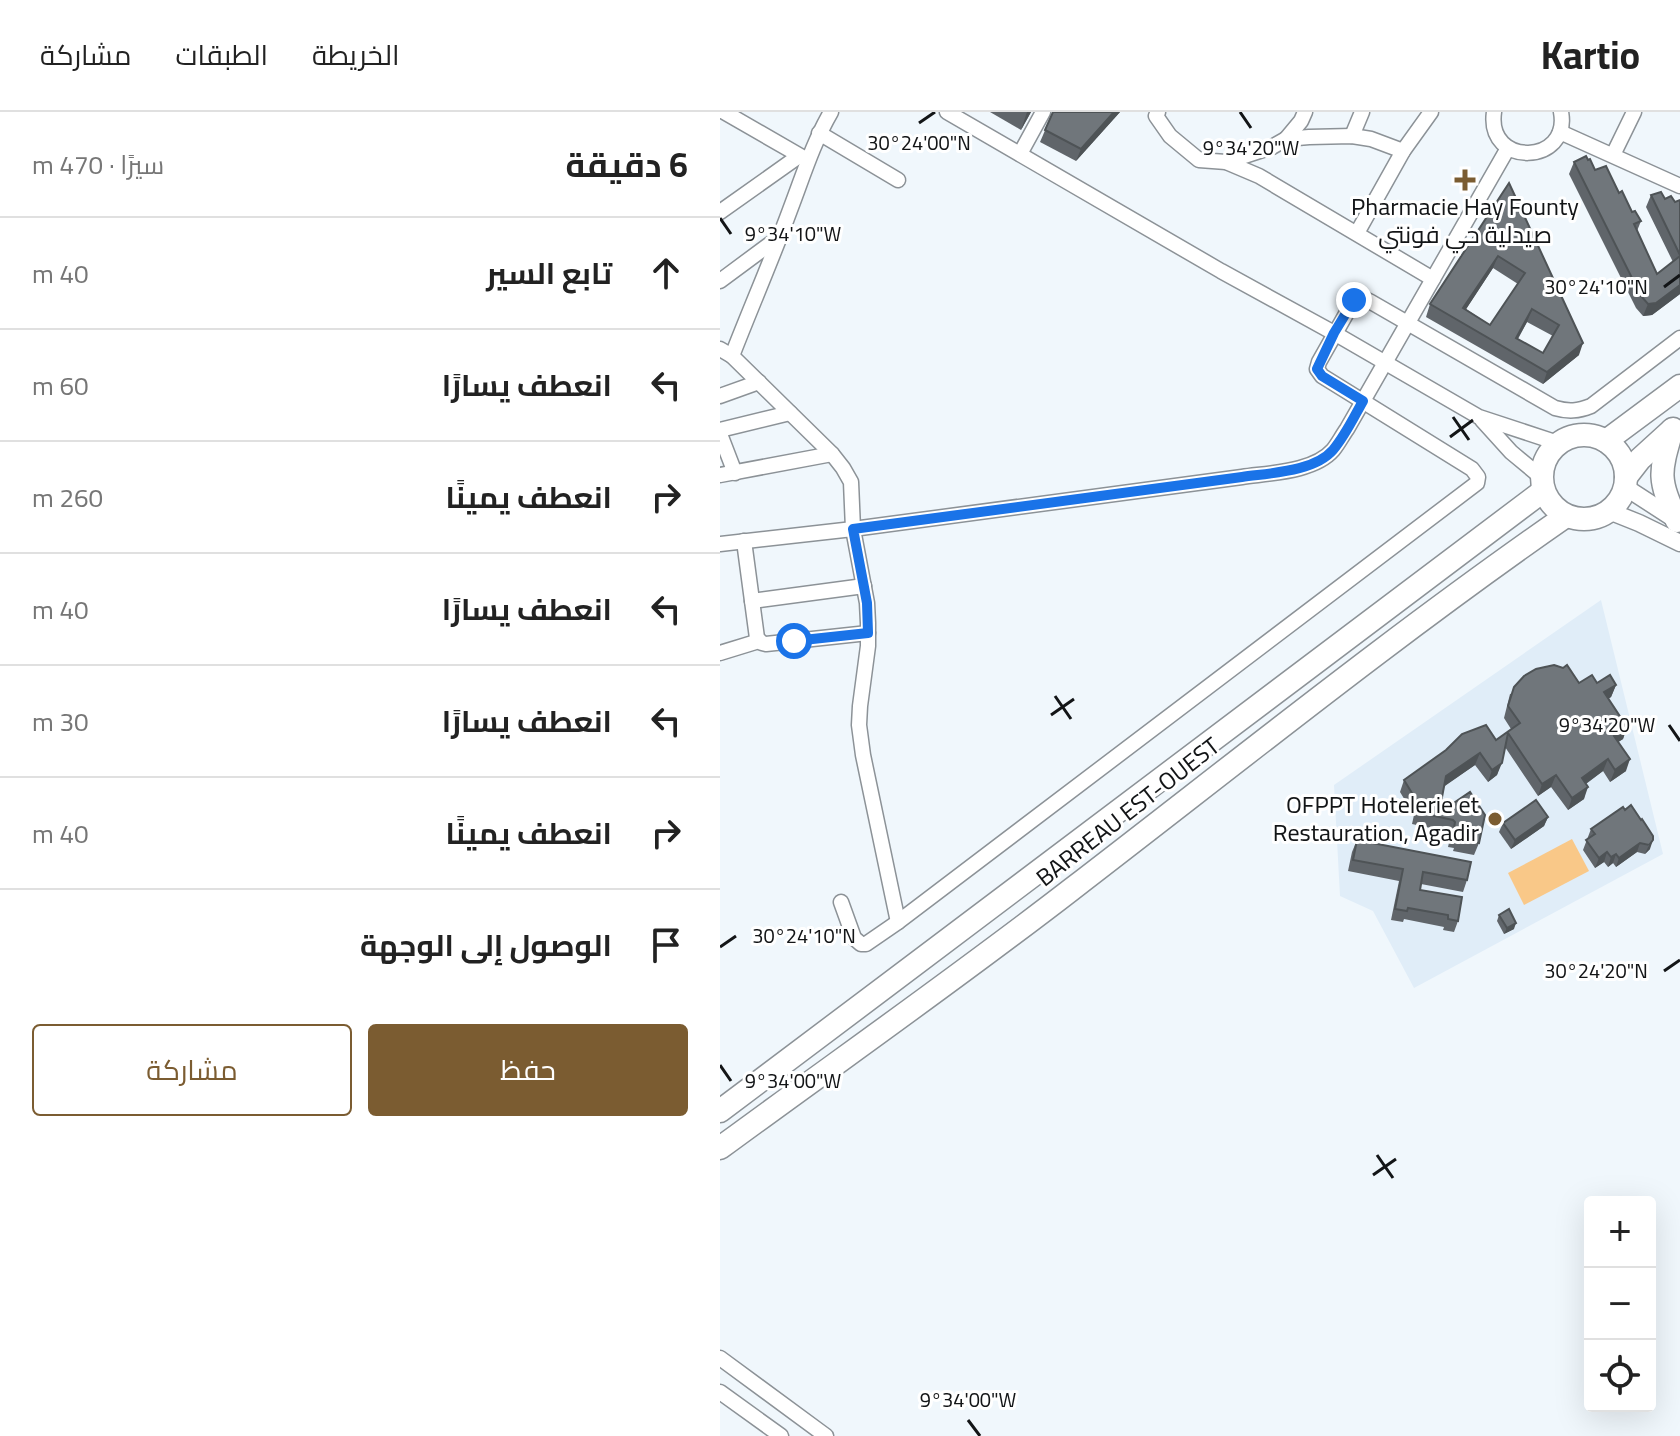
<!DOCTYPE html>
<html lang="ar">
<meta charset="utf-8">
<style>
body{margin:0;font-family:Georgia,Cairo,serif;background:#f2f2f2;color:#222;direction:rtl}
.controls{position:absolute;right:24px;bottom:24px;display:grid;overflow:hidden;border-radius:8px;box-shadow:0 8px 32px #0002}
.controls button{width:72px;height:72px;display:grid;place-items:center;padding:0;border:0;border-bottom:2px solid #e0e0e0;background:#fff;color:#222;font:40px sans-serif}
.stop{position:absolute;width:24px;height:24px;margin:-18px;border:6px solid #1a73e8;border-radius:50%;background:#fff}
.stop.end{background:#1a73e8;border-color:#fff;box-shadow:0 2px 8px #0008}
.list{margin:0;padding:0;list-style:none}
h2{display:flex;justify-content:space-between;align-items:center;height:104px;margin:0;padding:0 32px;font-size:34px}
h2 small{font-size:26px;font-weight:400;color:#767676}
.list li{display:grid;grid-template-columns:52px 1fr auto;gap:24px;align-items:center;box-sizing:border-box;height:112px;padding:0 32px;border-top:2px solid #e0e0e0}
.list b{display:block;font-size:30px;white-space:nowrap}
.list em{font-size:26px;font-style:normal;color:#767676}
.actions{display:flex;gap:16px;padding:24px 32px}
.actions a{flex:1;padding:18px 0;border:2px solid #7b5c31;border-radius:8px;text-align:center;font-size:28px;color:#7b5c31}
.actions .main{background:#7b5c31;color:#fff}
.icon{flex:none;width:44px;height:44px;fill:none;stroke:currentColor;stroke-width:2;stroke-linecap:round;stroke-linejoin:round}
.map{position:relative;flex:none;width:960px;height:1324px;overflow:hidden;direction:ltr}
header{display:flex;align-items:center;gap:48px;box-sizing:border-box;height:112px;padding:0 40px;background:#fff;border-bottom:2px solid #e0e0e0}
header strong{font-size:38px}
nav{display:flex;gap:44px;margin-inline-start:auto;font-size:28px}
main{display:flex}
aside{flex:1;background:#fff}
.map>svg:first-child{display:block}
</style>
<header>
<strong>Kartio</strong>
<nav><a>الخريطة</a><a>الطبقات</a><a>مشاركة</a></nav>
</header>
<main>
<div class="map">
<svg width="960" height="1324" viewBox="0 0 960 1324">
<rect width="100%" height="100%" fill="#f0f7fc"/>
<polygon fill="#e0edf8" points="881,488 943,742 694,876 653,799 620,784 614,673"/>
<polygon fill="#f9c888" points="852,727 869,759 804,793 788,761"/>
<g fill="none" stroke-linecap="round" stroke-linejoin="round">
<defs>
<g id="minor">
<polyline points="4,0 84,46"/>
<polyline points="227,0 501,159 614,221 759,305 838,331"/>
<polyline points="438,0 436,4 450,24 479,48 506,50 539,64 713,167"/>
<path d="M774,0C766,56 851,53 841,0"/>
<polyline points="840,20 960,74"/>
<polyline points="99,21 178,68"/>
<polyline points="632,24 642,0"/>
<polyline points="566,27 581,9 585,0"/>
<polyline points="300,42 323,0"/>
<polyline points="893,43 914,0"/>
<polyline points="506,50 552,35 566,27 589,25 632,24 651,27 683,39"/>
<polyline points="0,100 79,44"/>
<polyline points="637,121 683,39 711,0"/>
<polyline points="0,169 58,126"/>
<polyline points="0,237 12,244 112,342 123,356 131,370 133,417 147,491 148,511 148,534 140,594 139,613 143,643 178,810"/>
<path d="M12,244C31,195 52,147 70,98C83,64 93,31 111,0"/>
<polyline points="0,284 39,270"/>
<polyline points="762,308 791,340 821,365"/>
<polyline points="0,318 70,301"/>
<polyline points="0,322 15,361"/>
<polyline points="0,363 112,342"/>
<polyline points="24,429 37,526 42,531 46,532 148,521"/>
<path d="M0,432L133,417L522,365C549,361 594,360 613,338C618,332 622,324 627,317L788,36"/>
<polyline points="32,489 144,474"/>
<polyline points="0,541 39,529"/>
<path d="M121,790L134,826L141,832H146L178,810L757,371L758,365L752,357L602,264L597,257L599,250L634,188L643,186L651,190L835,296C849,300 858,299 871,294L960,226"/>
<polyline points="0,1246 106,1324"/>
<polyline points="0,1280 61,1324"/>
</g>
<g id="tertiary">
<polyline points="905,375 959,410"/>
<polyline points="889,399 919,411 960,431"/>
</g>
<g id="primary">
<path d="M952,318C939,363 938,366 957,409"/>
<circle cx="864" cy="365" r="42"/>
<polyline points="886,329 960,274"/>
<polyline points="906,365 920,347 953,317"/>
<path d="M0,999C275,793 548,584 823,379"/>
<path d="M0,1036C117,950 237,866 352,777C516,651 676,522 846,404"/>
</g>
</defs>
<use href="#minor" stroke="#8c9297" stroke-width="17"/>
<use href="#tertiary" stroke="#8c9297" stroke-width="19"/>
<use href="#primary" stroke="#8c9297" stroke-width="25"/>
<use href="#minor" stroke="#fff" stroke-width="14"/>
<use href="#tertiary" stroke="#fff" stroke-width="16"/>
<use href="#primary" stroke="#fff" stroke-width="22"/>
</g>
<g fill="#60656a" fill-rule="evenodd">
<polygon points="270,0 311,0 301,18"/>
<polygon points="333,0 400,0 356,49 320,30"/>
<polygon points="868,48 875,58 899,81 912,100 921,109 917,119 937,162 953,150 926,95 931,83 955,90 960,88 960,182 932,203 923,204 916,196 849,62 854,50"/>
<path d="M789,71L859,243L823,272L706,205L710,192ZM773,156L798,172L770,213L746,197ZM807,210L833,224L823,241L798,227Z"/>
<polygon points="859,571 877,571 896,573 891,585 888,587 907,615 903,627 898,630 906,659 890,670 883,659 866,672 864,687 848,698 831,675 818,684 785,635 777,663 768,670 755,653 724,674 719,701 750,680 759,731 754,743 733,739 734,736 728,735 731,722 729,720 692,712 694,703 680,680 684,668 776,628 791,617 784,606 790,582"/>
<polygon points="911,693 930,737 925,742 917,740 896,755 893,751 888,755 884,750 875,756 863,738 871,717"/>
<polygon points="828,705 824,714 791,737 779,720 783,711"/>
<polygon points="637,728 747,768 743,780 701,772 700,778 738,809 734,820 723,818 724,815 684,807 683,810 671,808 679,769 628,759 632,740"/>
<polygon points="779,803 794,817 784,822 777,809"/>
</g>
<g fill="#4e5356">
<polygon points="307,0 311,0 301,18"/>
<polygon points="394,0 400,0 356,49 361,37"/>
<polygon points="778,144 773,156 739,208 743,196"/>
<polygon points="960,173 960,182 932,203 923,204 928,192"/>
<polygon points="812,197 807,210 791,238 796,226"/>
<polygon points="863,231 859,243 823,272 827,260"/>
<polygon points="896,573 891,585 879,592 884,580"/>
<polygon points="907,615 903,627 889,636 894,624"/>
<polygon points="760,641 755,653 722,676 726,664"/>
<polygon points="888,647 883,659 857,678 862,666"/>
<polygon points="910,647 906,659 890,670 895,658"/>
<polygon points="782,651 777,663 768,670 772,658"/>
<polygon points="836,663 831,675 818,684 822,672"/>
<polygon points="868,675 864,687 848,698 852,686"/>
<polygon points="828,705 824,714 791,737 795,728"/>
<polygon points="933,728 930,737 925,742 929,733"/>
<polygon points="920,731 917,740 896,755 899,746"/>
<polygon points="887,740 884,750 875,756 879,746"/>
<polygon points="896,742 893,751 888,755 891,745"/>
<polygon points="796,811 794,817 784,822 787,816"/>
</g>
<g fill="#70767b" stroke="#4e5356" stroke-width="2" fill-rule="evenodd">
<polygon points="333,0 394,0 361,37 325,18"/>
<polygon points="866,44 868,48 870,47 875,58 886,54 899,81 902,79 912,100 915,99 921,109 914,112 937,162 960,144 960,173 936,191 928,192 921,184 854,50"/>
<path d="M789,71L863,231L827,260L710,192ZM778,144L805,161L770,213L743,196ZM812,197L839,213L823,241L796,226Z"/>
<polygon points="941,80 945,87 951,84 955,90 960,88 960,143 931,83"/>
<polygon points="834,553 843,556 847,553 859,571 872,563 877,571 890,563 896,573 884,580 907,615 894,624 910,647 895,658 888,647 862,666 868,675 852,686 836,663 822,672 788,621 782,651 772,658 760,641 726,664 719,701 750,680 765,703 759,731 737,727 738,724 733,723 735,710 733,708 696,700 698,691 684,668 726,638 742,622 766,613 776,628 800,611 788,594 794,575 804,564 816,557"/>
<polygon points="816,688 828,705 795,728 783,711"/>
<polygon points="911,693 921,708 922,707 933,724 933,728 929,733 920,731 899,746 896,742 891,745 887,740 879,746 866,728 875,722 871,717 903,695 905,698"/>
<polygon points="637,728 751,750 747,768 703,760 700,778 742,785 738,809 728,807 728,803 688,796 687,799 675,797 683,757 633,748"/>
<polygon points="789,797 796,811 787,816 779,803"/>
</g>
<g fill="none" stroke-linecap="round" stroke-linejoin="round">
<path stroke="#1a73e8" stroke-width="10" d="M74,529L148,521L147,491L133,417L522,365C549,361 594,360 613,338C625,324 634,305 643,289L602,264L597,257L614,221L634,188"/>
</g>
<path fill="none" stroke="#131517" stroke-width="3" d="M520,0L531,16M199,11L215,0M0,106L11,122M944,175L960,163M733,305L749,328M730,325L753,308M335,584L351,607M331,603L354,587M949,613L960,629M0,835L16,824M944,859L960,848M0,953L11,969M657,1043L673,1066M653,1063L676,1047M248,1308L260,1324"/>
<g fill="#7b5c31" stroke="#fff" stroke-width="3">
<path d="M741 56h8v8h8v8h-8v8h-8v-8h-8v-8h8z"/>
<circle cx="775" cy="707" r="8"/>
</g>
<g text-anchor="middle" stroke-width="6" stroke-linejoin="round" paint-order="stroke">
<g font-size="24" fill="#131517" stroke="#fff">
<text x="745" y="103">Pharmacie Hay Founty<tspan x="745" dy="28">صيدلية حي فونتي</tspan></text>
<text x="759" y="701" text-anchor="end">OFPPT Hotelerie et<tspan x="759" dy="28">Restauration, Agadir</tspan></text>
</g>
<g font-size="24" fill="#131517" stroke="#fff">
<text transform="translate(408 700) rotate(-38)" y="8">BARREAU EST-OUEST</text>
</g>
</g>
<g font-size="20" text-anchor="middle" fill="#131517" stroke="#fff" stroke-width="6" stroke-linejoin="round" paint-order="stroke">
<text x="199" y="38">30°24'00"N</text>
<text x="531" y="43">9°34'20"W</text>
<text x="73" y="129">9°34'10"W</text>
<text x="876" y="182">30°24'10"N</text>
<text x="887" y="620">9°34'20"W</text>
<text x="84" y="831">30°24'10"N</text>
<text x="876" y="866">30°24'20"N</text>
<text x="73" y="976">9°34'00"W</text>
<text x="248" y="1295">9°34'00"W</text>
</g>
</svg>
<div class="controls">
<button>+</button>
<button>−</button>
<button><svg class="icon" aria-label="locate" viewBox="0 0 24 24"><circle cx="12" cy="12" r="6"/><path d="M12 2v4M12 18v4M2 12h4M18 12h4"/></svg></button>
</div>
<div class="stop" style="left:74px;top:529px"></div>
<div class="stop end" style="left:634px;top:188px"></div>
</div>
<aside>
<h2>6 دقيقة<small>سيرًا · 470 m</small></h2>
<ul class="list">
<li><svg class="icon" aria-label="ahead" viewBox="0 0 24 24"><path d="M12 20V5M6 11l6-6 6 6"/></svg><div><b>تابع السير</b></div><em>40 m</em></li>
<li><svg class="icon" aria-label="left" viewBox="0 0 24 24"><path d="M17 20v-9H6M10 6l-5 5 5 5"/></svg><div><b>انعطف يسارًا</b></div><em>60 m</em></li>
<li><svg class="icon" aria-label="right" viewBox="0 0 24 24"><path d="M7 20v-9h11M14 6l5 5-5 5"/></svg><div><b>انعطف يمينًا</b></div><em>260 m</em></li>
<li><svg class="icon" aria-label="left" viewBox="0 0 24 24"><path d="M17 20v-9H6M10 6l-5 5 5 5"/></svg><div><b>انعطف يسارًا</b></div><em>40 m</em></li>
<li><svg class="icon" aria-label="left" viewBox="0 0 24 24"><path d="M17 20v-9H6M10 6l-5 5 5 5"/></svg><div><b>انعطف يسارًا</b></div><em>30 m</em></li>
<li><svg class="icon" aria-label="right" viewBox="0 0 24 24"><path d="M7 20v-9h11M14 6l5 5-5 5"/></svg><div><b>انعطف يمينًا</b></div><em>40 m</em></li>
<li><svg class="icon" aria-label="arrive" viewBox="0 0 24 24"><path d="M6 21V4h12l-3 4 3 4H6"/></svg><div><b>الوصول إلى الوجهة</b></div></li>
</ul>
<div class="actions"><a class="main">حفظ</a><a>مشاركة</a></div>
</aside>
</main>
